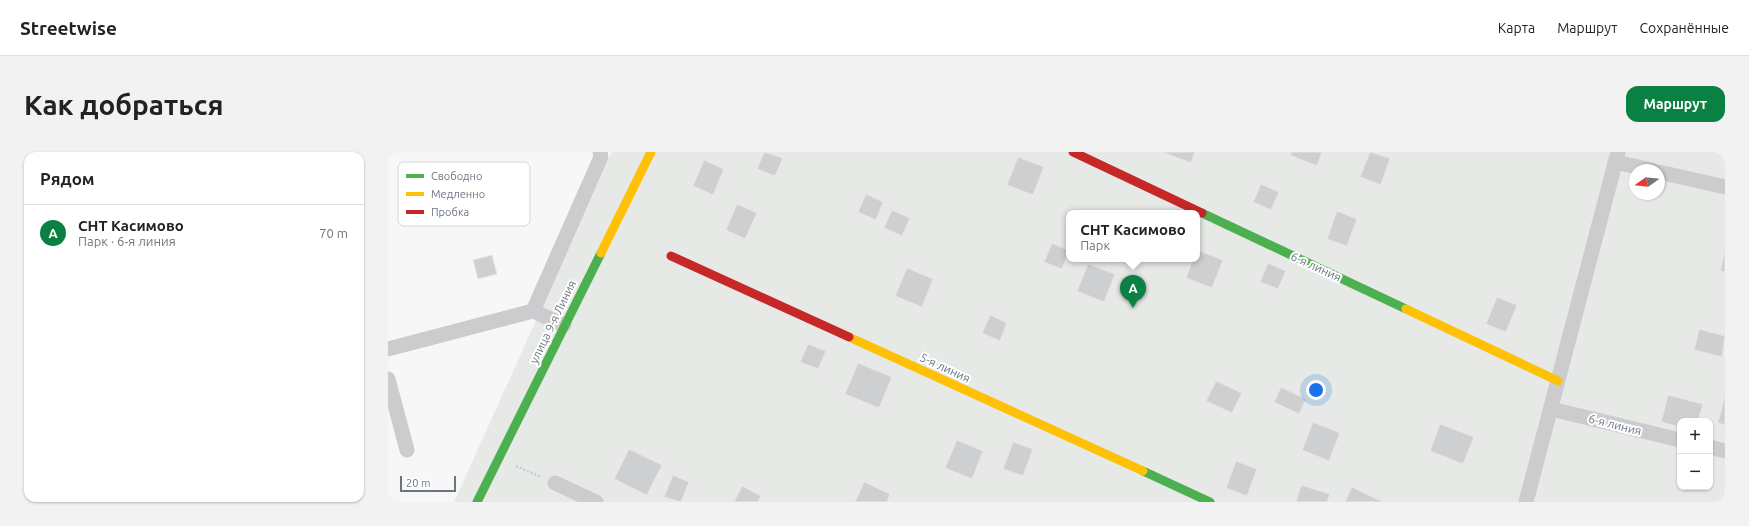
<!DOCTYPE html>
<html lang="ru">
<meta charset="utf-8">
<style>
body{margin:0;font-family:Ubuntu,sans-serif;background:#f2f2f2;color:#222}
.controls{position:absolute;right:12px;bottom:12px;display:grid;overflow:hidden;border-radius:8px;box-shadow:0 1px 3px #0004}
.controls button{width:36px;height:36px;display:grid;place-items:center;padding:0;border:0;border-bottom:1px solid #e0e0e0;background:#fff;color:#222;font:20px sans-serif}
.compass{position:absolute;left:1241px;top:12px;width:36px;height:36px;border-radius:50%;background:#fff;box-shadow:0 1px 3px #0004;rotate:255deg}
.scale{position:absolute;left:12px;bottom:10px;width:56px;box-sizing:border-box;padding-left:4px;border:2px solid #6b7683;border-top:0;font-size:11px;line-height:14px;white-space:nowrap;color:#6b7683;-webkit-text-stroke:3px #fff;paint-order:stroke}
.you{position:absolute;left:928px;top:238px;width:14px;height:14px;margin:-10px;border:3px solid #fff;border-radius:50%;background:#1a73e8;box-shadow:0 0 0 6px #1a73e833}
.badge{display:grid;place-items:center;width:26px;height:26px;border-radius:50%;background:#0b8043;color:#fff;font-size:13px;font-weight:700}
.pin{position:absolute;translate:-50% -33px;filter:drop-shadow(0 1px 2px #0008)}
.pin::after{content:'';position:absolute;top:21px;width:14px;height:12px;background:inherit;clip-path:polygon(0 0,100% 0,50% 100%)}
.popup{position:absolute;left:678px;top:58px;width:134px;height:52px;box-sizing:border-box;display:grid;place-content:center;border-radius:8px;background:#fff;filter:drop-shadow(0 1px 3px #0005);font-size:13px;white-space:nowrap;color:#767676}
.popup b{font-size:15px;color:#222}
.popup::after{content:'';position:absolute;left:50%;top:100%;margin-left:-8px;border:8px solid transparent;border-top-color:#fff}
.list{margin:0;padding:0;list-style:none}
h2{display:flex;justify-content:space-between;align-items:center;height:52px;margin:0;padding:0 16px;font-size:17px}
h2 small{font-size:13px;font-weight:400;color:#767676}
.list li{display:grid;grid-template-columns:26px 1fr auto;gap:12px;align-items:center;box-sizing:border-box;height:56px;padding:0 16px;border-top:1px solid #e0e0e0}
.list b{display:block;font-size:15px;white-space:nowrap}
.list p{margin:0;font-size:13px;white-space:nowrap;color:#767676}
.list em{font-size:13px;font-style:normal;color:#767676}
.map{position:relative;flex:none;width:1337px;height:350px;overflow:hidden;border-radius:12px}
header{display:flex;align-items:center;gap:24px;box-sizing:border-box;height:56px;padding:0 20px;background:#fff;border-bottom:1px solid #e0e0e0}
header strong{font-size:19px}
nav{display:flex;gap:22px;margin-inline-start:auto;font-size:14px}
.intro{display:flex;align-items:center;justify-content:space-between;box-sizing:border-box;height:96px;padding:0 24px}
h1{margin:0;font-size:28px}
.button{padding:10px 18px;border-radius:12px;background:#0b8043;color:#fff;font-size:14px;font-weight:700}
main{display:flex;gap:24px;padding:0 24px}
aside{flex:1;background:#fff;border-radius:12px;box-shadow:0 1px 3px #0004}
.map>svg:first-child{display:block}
</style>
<header>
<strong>Streetwise</strong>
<nav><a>Карта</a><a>Маршрут</a><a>Сохранённые</a></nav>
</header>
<div class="intro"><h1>Как добраться</h1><a class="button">Маршрут</a></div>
<main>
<aside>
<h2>Рядом<small></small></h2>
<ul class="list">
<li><span class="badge">A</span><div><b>СНТ Касимово</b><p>Парк · 6-я линия</p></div><em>70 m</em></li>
</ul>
</aside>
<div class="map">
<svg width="1337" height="350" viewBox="0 0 1337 350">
<rect width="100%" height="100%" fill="#f7f7f7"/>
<path fill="#e6e9e5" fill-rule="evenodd" d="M224,0H1337V350H66ZM1247,18H1271V42H1247ZM681,61H809V107H681ZM1292,269H1322V335H1292Z"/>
<g fill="#cecfd0" stroke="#e6e6e6">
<polygon points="376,0 395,6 387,24 369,17"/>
<polygon points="774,0 807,0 803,11"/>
<polygon points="904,0 934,0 929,14 902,3"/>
<polygon points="982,0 1002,6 993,33 972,25"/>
<polygon points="630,5 656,15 645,43 619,33"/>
<polygon points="316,8 336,17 325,43 305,34"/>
<polygon points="75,32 84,59 63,66 55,39"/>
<polygon points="873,32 891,40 883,58 865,50"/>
<polygon points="478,42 495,50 488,68 470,60"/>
<polygon points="117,45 121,65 102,69 98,50"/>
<polygon points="349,52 369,61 357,87 338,78"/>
<polygon points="504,58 522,66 514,84 496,76"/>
<polygon points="949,59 969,67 959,94 939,87"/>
<polygon points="664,91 681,99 674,117 656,110"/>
<polygon points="809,98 835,108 824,136 798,126 805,107 809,107"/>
<polygon points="1337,98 1337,120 1332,119"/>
<polygon points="104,103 109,122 90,127 85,108"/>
<polygon points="880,111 898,119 890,137 872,130"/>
<polygon points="700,112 727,122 716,150 689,139"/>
<polygon points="519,116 545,127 534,155 507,144"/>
<polygon points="1109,145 1129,153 1118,180 1098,172"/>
<polygon points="602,163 619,171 612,189 594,181"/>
<polygon points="1311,177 1337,184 1334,205 1306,198"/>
<polygon points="420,192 438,199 430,217 412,210"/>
<polygon points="470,211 504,225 491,256 457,242"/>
<polygon points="828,229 854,241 844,261 818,249"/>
<polygon points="893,235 918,247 911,262 886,250"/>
<polygon points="1337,242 1337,273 1330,271"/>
<polygon points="1280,243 1315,252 1310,269 1292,269 1292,275 1273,270"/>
<polygon points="925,270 952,281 941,309 914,298"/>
<polygon points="1052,272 1086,285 1075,312 1042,299"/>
<polygon points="569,288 595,299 584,327 557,316"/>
<polygon points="625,290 645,297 635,324 615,317"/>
<polygon points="241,297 274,313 259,343 226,327"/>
<polygon points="848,309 869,317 859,344 838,336"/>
<polygon points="285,323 301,330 293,350 276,345"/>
<polygon points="476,330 502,342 499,350 467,350"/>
<polygon points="913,333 942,342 939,350 908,350"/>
<polygon points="354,334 373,344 370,350 346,350"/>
<polygon points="964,335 995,350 957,350"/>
</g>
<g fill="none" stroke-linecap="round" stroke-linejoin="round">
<polyline stroke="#c9cacb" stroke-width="2.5" stroke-dasharray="2 2" stroke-linecap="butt" points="128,314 153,325"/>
<g stroke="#ccccce" stroke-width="15">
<polyline points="1227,10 1264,18"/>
<polyline points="1271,20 1337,35"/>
<polyline points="145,159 213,5 212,0"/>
<polyline points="0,197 145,159 176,173"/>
<polyline points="0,227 19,298"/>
<polyline points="1163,257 1292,288"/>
<polyline points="1322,295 1337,299"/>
<polyline points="167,331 208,350"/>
<polyline points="1138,350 1230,0"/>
</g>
<g stroke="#4caf50" stroke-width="9">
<polyline points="814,61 1018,157"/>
<polyline points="755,319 822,350"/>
<polyline points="89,350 213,101"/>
</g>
<g stroke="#ffc107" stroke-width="9">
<polyline points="213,101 263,0"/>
<polyline points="1018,157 1170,229"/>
<polyline points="461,185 755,319"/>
</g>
<g stroke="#c62828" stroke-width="9">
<polyline points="685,0 814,61"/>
<polyline points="283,104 461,185"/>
</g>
</g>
<g text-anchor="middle" stroke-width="4" stroke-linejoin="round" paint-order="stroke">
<g font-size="12" fill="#6b7683" stroke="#fff">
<text transform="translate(928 115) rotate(25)" y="4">6-я линия</text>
<text transform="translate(165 170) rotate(-64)" y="4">улица 9-я Линия</text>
<text transform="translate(557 216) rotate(25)" y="4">5-я линия</text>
<text transform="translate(1227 273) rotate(14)" y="4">6-я линия</text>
</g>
</g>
<rect x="10" y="10" width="132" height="64" rx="6" fill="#fff" stroke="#d3d6da" stroke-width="1"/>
<rect x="18" y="22" width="18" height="4" fill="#4caf50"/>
<rect x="18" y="40" width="18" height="4" fill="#ffc107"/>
<rect x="18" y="58" width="18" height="4" fill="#c62828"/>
<g font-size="11" fill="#6b7683">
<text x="43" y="28">Свободно</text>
<text x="43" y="46">Медленно</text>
<text x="43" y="64">Пробка</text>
</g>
</svg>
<div class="controls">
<button>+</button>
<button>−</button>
</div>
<svg class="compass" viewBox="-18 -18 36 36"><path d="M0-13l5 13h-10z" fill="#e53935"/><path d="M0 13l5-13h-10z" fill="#767676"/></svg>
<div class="scale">20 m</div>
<div class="you"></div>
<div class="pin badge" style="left:745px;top:156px">A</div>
<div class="popup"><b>СНТ Касимово</b>Парк</div>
</div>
</main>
